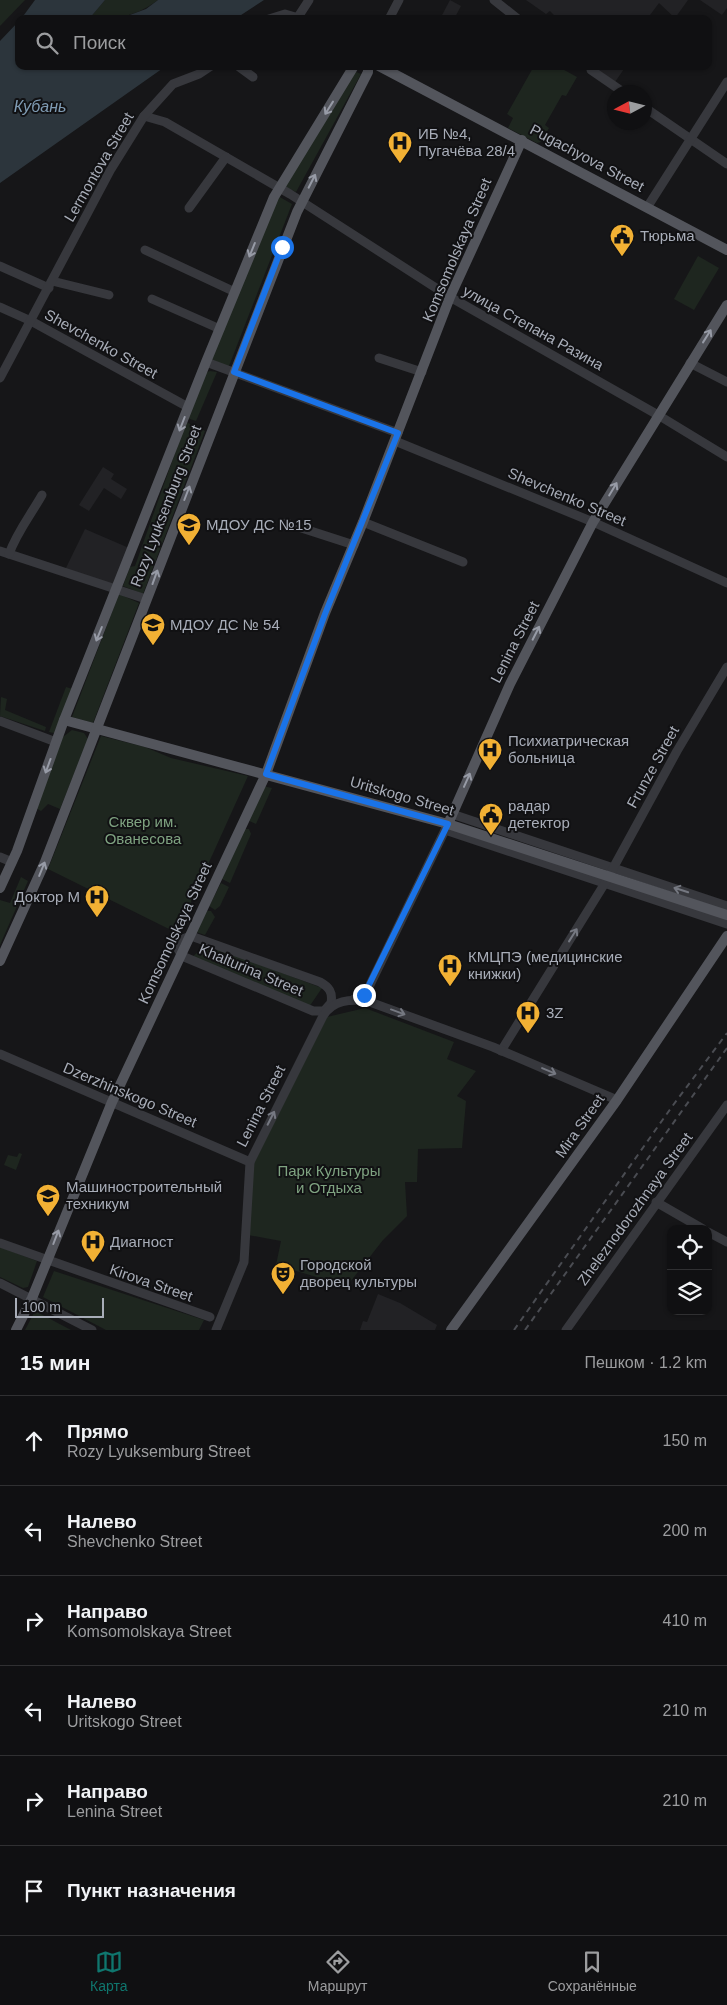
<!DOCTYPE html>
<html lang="ru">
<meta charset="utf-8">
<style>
body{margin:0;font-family:Arial,sans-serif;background:#1e1e20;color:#f1f3f6}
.controls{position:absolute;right:15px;bottom:15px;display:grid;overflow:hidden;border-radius:10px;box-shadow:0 1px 4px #0004}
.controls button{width:45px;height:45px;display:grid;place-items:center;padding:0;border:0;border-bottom:1px solid #303032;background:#101012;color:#f1f3f6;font:25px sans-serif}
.compass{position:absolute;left:607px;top:85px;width:45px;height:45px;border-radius:50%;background:#101012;box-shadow:0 1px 4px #0004;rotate:263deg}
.scale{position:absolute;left:15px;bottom:12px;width:89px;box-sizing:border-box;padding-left:5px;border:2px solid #a8adb8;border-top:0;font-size:14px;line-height:18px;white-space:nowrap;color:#a8adb8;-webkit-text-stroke:4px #111113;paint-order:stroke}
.stop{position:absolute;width:15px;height:15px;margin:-11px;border:4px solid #1a73e8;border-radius:50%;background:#fff}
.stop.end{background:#1a73e8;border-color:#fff;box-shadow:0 1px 5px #0008}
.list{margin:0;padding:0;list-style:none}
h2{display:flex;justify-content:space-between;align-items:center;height:65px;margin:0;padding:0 20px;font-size:21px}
h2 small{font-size:16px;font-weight:400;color:#9c9d9f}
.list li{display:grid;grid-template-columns:32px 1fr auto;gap:15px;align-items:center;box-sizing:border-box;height:90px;padding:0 20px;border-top:1px solid #303032}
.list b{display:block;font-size:19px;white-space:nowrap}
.list p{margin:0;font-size:16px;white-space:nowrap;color:#9c9d9f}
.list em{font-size:16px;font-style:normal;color:#9c9d9f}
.icon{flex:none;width:28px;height:28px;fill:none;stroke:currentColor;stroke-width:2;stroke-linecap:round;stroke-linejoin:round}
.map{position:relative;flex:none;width:727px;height:1330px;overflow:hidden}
.search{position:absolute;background:#101012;box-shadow:0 1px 4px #0004;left:15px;right:15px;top:15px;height:55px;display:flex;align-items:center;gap:12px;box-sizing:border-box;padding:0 18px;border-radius:10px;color:#9c9d9f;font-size:19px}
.sheet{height:605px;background:#101012}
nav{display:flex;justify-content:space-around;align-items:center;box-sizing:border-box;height:70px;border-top:1px solid #303032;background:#101012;font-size:14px;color:#9c9d9f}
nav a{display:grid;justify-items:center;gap:2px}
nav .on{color:#0f766e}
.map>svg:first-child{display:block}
</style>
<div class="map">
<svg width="727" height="1330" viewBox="0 0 727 1330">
<rect width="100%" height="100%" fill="#161618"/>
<g fill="#222225">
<polygon points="450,0 461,6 454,19 440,19"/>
<polygon points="526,0 688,0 675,18 659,3 647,19 552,19 554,15 550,11 546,14"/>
<polygon points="700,0 727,0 727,8 722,15"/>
<polygon points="597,66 626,66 615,82 597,69"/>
<polygon points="103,467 114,474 111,479 127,489 121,499 104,488 89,511 79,505"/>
<polygon points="85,529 129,548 114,587 64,572"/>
<polygon points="378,1294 400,1303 437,1325 435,1330 360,1330 363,1321 367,1322"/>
</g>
<g fill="#1e261f">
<polygon points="0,0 25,0 0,26"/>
<path d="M105,0H158C135,17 117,19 89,19Z"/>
<polygon points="534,66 540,66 539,69 541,66 557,66 577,77 566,96 562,95 545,125 549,128 541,142 537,143 508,128 513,118 507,114"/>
<polygon points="354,71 361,74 296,192 284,186"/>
<polygon points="278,196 292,204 229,366 210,361"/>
<polygon points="698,256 719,268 694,310 674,299"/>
<polygon points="210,371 217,372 196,421 187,418 205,373"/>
<polygon points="186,422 205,431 143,594 123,586 130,567 135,566"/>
<polygon points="119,594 139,603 93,723 72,717"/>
<polygon points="66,687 73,689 54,733 49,732"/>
<polygon points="1,697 7,699 5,710 46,727 45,731 0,716"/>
<polygon points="72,730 84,733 88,739 60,809 48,804 41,811 36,808 63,737"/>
<polygon points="101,736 145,747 171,758 248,776 177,933 48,869"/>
<polygon points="263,786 272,788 256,824 247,820"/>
<polygon points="245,829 249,829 251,834 230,883 220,878"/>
<polygon points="21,877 28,881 0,945 0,900 10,903"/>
<polygon points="221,883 229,887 220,906 215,910 209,906"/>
<polygon points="207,911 211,911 215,917 205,935 196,932"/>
<polygon points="208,945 322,988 309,1007 192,957 199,951 206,950"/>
<polygon points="365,1008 454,1042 447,1059 476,1071 457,1096 466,1101 462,1148 418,1149 417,1182 405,1182 407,1216 383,1240 347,1286 276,1265 281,1241 248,1235 253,1161 327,1017"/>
<polygon points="19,1153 22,1154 16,1170 4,1165 8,1155 17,1157"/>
<polygon points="0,1247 37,1261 28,1287 23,1288 0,1277"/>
<polygon points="54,1271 204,1320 199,1330 106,1330 43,1297"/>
<polygon points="35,1311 71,1330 72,1330 25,1330"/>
</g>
<g fill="#2c353c">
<polygon points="35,0 105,0 89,19 21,19"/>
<polygon points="158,0 264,0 235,19 119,19 146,9"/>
<polygon points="19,21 19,66 166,66 0,183 0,41"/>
</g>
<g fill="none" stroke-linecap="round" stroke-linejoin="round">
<g stroke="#37383d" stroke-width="9">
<polyline points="494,0 518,19"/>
<polyline points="298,17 309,0"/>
<polyline points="269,19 285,14 302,19"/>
<polyline points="389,19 399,0"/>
<polyline points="238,66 253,77"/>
<polyline points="591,70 623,92"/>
<polyline points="644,107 727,164"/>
<polyline points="144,116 165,122 290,194 450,297 658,415 727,457"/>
<polyline points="648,206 727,82"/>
<polyline points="189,208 226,157"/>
<polyline points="145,250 235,292"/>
<polyline points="0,266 49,288"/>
<polyline points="52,281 109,295"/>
<polyline points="152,299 220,329"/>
<polyline points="0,307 31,321 188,407"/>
<polyline points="379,358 422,372"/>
<polyline points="206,362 398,433"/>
<polyline points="690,363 727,382"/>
<polyline points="0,378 111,169 144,116 173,84 199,74 211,66"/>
<polyline points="395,441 593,522 727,583"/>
<polyline points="363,522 463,562"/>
<polyline points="286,523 354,545"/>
<polyline points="0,551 146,599"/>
<path d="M9,554C17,532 30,516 42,495"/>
<polyline points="0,721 56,742"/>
<polyline points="452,814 727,906"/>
<polyline points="445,830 727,924"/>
<polyline points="0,857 12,862"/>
<path d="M191,936L320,982C329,987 333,992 331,1003L324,1011H313L182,956L174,942Z"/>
<polyline points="354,999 366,993 447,826"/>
<polyline points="501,1051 605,883 677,751 727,667"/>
<polyline points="0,1054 250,1162"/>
<polyline points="656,1202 703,1229"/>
<polyline points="708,1232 727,1242"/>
<polyline points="0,1243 210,1317"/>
<polyline points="0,1283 92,1330"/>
<path d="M216,1330L244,1262L250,1162L323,1016C333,1000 350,999 367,1001L493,1047L617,1100"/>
<polyline points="566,1330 727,1105"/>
</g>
<g stroke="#53555c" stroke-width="10">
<polyline points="379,66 727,250"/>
<polyline points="64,720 448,824 510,684 593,522 727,305"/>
<polyline points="0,888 17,851 64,720 206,362 274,197 354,66"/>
<polyline points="0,961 45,862 297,212 368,72 368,66"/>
<polyline points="16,1330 32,1298 112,1102 266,774 325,613 363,522 450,297 522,140"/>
<polyline points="451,1330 617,1100 727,936"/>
</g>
<g stroke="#4a4c52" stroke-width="2" stroke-dasharray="6 5" stroke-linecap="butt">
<polyline points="514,1330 671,1108 727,1033"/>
<polyline points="525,1330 727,1048"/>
</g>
<polyline stroke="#53555c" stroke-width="10" points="448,824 727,915"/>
</g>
<defs><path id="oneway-shaft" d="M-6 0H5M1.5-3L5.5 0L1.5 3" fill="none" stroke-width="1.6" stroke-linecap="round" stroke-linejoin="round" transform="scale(1.25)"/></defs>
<g stroke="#979ba6">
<use href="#oneway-shaft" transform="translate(329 108) rotate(122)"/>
<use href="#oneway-shaft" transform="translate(312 181) rotate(-63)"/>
<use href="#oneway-shaft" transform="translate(252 250) rotate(112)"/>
<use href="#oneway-shaft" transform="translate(707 336) rotate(-58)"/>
<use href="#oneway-shaft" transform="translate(182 424) rotate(111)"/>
<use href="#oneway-shaft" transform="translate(613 489) rotate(-59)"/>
<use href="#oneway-shaft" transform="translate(187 493) rotate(-69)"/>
<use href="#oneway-shaft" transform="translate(155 577) rotate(-70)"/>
<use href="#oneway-shaft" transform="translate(536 633) rotate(-63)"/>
<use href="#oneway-shaft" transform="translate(99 634) rotate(112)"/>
<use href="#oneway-shaft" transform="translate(48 766) rotate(110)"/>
<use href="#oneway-shaft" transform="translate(467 780) rotate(-66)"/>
<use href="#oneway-shaft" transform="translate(42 869) rotate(-68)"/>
<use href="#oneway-shaft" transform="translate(56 1237) rotate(-69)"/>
</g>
<g stroke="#757881">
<use href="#oneway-shaft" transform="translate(681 890) rotate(-162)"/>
<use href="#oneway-shaft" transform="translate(573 935) rotate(-58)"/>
<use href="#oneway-shaft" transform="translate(398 1012) rotate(20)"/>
<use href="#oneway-shaft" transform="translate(549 1071) rotate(23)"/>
<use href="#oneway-shaft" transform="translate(271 1118) rotate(-63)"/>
</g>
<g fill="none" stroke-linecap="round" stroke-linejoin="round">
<polyline stroke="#1a73e8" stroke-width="6" points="282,247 234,372 398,433 325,614 266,774 448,824 364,995"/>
</g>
<defs>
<symbol id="hospital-pin" viewBox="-11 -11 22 30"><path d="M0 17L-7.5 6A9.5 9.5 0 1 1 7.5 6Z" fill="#f2b134" stroke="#111113"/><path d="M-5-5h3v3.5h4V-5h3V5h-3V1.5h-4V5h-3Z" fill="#111"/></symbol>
<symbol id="civic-pin" viewBox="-11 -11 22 30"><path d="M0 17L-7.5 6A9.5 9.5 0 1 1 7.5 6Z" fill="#f2b134" stroke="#111113"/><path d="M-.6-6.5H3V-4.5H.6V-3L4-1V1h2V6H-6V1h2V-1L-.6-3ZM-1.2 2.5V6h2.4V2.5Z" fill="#111"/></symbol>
<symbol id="school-pin" viewBox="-11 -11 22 30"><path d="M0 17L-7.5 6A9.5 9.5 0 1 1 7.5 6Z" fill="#f2b134" stroke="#111113"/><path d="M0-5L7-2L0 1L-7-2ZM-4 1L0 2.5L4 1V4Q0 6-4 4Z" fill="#111"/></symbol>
<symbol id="university-pin" viewBox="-11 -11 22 30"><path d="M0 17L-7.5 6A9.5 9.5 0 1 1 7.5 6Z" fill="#f2b134" stroke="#111113"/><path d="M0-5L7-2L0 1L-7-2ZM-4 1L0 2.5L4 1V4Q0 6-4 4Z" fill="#111"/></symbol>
<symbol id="theatre-pin" viewBox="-11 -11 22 30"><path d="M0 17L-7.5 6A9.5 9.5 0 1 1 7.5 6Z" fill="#f2b134" stroke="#111113"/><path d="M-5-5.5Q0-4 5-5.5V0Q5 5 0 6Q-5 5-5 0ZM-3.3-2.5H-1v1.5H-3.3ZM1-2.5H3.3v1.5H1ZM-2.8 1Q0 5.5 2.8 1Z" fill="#111"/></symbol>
</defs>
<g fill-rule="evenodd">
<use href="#hospital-pin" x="386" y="129" width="28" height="38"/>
<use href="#civic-pin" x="608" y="222" width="28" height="38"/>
<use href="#school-pin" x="175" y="511" width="28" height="38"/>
<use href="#school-pin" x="139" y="611" width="28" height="38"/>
<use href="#hospital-pin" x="476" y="736" width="28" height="38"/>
<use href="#civic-pin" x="477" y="801" width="28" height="38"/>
<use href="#hospital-pin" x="83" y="883" width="28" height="38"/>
<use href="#hospital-pin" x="436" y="952" width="28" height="38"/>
<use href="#hospital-pin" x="514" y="999" width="28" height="38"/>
<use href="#university-pin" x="34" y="1182" width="28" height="38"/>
<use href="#hospital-pin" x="79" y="1228" width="28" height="38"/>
<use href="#theatre-pin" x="269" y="1260" width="28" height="38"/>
</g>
<g text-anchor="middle" stroke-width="4" stroke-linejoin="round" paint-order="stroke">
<g font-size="15" fill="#a8adb8" stroke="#111113" text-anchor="start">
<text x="418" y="139">ИБ №4,<tspan x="418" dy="17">Пугачёва 28/4</tspan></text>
<text x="640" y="241">Тюрьма</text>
<text x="206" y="530">МДОУ ДС №15</text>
<text x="170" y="630">МДОУ ДС № 54</text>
<text x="508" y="746">Психиатрическая<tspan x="508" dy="17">больница</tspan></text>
<text x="508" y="811">радар<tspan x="508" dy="17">детектор</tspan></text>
<text x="80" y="902" text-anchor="end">Доктор М</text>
<text x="468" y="962">КМЦПЭ (медицинские<tspan x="468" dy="17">книжки)</tspan></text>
<text x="546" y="1018">3Z</text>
<text x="66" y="1192">Машиностроительный<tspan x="66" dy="17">техникум</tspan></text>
<text x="110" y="1247">Диагност</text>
<text x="300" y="1270">Городской<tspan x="300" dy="17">дворец культуры</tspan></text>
</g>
<g font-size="15" fill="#a8adb8" stroke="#111113">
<text transform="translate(587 158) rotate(28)" y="5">Pugachyova Street</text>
<text transform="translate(99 167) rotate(-60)" y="5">Lermontova Street</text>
<text transform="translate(457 250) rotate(-67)" y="5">Komsomolskaya Street</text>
<text transform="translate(533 328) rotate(29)" y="5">улица Степана Разина</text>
<text transform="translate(101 344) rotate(29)" y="5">Shevchenko Street</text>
<text transform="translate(567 497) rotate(23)" y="5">Shevchenko Street</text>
<text transform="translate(166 506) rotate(-69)" y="5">Rozy Lyuksemburg Street</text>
<text transform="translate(515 642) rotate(-63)" y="5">Lenina Street</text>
<text transform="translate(653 767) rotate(-61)" y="5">Frunze Street</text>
<text transform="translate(402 796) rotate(16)" y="5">Uritskogo Street</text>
<text transform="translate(175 933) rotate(-65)" y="5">Komsomolskaya Street</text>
<text transform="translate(251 970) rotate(23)" y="5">Khalturina Street</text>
<text transform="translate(130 1095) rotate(23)" y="5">Dzerzhinskogo Street</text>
<text transform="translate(261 1106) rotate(-63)" y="5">Lenina Street</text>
<text transform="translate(580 1126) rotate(-55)" y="5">Mira Street</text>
<text transform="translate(635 1209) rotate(-54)" y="5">Zheleznodorozhnaya Street</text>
<text transform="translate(151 1283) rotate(19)" y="5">Kirova Street</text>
</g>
<g font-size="15" fill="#7fa381" stroke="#111113">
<text x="143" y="827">Сквер им.<tspan x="143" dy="17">Ованесова</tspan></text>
<text x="329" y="1176">Парк Культуры<tspan x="329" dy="17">и Отдыха</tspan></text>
</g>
<g font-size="16" font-style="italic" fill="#7f9bb3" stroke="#111113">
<text x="40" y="112">Кубань</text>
</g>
</g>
</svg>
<div class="controls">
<button><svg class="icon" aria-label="locate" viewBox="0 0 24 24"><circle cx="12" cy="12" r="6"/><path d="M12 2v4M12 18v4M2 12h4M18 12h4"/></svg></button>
<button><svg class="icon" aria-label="layers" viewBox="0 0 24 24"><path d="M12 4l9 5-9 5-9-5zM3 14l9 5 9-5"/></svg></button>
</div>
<svg class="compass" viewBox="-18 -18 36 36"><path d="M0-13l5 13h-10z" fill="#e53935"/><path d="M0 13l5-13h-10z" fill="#9c9d9f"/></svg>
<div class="scale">100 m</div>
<div class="stop" style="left:282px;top:247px"></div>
<div class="stop end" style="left:364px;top:995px"></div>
<div class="search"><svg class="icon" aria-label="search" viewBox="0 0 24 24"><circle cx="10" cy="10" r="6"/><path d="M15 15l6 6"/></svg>Поиск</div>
</div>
<section class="sheet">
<h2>15 мин<small>Пешком · 1.2 km</small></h2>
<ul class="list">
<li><svg class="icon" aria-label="ahead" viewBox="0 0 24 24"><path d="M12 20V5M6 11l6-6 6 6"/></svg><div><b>Прямо</b><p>Rozy Lyuksemburg Street</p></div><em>150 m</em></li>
<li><svg class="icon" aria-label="left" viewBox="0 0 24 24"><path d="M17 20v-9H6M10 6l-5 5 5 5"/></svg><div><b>Налево</b><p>Shevchenko Street</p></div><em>200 m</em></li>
<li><svg class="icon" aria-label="right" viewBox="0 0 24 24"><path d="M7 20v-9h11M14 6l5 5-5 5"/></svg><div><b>Направо</b><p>Komsomolskaya Street</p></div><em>410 m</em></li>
<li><svg class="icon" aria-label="left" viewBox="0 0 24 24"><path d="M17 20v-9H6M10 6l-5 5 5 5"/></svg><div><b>Налево</b><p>Uritskogo Street</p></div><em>210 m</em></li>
<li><svg class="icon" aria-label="right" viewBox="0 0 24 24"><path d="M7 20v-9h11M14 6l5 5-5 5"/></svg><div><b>Направо</b><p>Lenina Street</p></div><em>210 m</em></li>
<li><svg class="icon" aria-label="arrive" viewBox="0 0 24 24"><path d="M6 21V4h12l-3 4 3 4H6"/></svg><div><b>Пункт назначения</b></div></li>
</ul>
</section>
<nav>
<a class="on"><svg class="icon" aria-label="map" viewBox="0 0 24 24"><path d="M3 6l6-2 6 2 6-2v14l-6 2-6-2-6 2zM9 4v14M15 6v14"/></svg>Карта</a>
<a><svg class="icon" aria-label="directions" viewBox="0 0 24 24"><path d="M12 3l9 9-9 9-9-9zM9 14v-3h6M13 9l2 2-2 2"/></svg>Маршрут</a>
<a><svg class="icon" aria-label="saved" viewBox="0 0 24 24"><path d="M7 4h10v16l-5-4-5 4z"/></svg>Сохранённые</a>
</nav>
